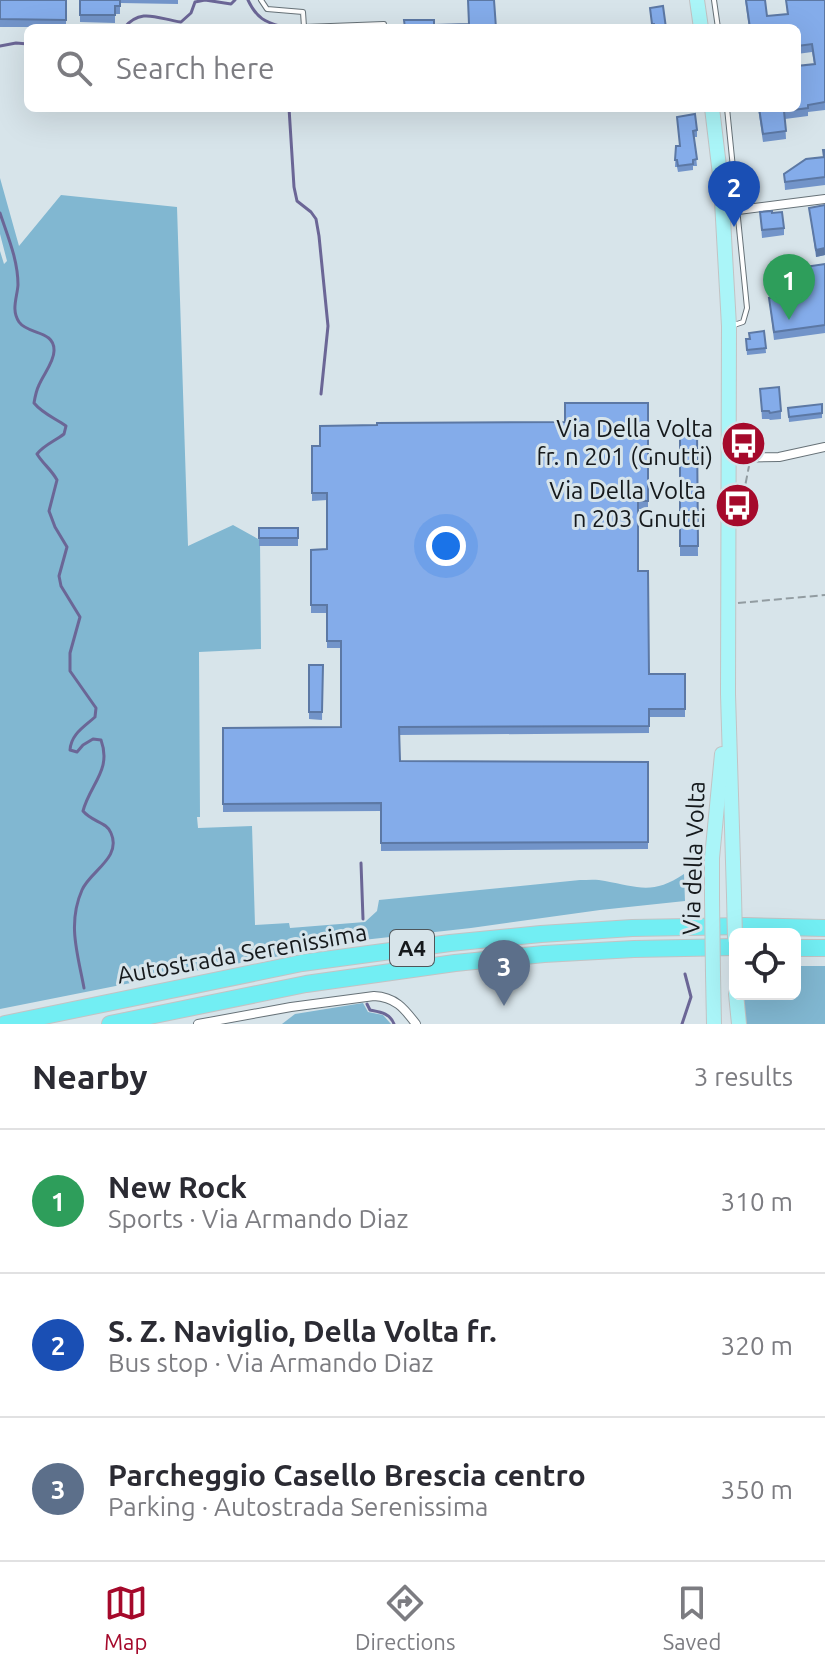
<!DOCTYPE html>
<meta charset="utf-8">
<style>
body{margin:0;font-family:Ubuntu,sans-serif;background:#f7f7f7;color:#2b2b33}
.controls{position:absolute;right:24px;bottom:24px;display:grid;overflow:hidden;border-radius:12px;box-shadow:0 8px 32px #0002}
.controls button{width:72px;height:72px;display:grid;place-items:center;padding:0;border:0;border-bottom:2px solid #e1e1e2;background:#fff;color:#2b2b33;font:40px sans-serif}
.you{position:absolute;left:446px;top:546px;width:28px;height:28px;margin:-20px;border:6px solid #fff;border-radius:50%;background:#1a73e8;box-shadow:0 0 0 12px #1a73e833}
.badge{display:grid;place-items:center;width:52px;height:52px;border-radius:50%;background:#a5092b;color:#fff;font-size:26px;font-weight:700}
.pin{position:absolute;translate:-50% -66px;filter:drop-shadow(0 2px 4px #0008)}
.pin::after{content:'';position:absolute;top:42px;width:28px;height:24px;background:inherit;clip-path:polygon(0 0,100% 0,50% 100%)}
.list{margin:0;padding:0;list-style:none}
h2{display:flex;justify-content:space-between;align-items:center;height:104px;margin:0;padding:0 32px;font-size:34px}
h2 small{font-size:26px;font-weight:400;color:#7c7c81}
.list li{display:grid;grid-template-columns:52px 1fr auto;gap:24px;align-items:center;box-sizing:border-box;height:144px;padding:0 32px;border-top:2px solid #e1e1e2}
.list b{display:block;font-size:30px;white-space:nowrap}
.list p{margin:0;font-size:26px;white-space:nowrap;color:#7c7c81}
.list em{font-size:26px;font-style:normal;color:#7c7c81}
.icon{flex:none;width:44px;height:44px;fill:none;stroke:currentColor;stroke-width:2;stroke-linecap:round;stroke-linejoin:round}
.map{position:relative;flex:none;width:825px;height:1024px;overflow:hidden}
.search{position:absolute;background:#fff;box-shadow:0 8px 32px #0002;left:24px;right:24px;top:24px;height:88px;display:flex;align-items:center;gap:20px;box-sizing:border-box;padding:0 28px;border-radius:12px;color:#7c7c81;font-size:30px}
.sheet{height:536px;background:#fff}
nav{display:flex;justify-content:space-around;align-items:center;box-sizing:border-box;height:112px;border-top:2px solid #e1e1e2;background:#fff;font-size:22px;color:#7c7c81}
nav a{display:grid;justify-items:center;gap:4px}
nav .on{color:#a5092b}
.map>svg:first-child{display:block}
</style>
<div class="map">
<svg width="825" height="1024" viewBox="0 0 825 1024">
<rect width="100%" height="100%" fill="#d7e4ea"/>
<g fill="#81b7d1">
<path d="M0,178L19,246L61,195L177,207L188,546L233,525L260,540L261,649L199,652L200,817H197L198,828L252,826L255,925L289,923L290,928L365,922L377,911L379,900L580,880C588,880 597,879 605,881C638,887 653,895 684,874L685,901L600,910L471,928L354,941L292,952V954L171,975L0,1009V251L4,264L7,261L0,234Z"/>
<polygon points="795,966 825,966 825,1024 744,1024 741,994 795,994"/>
<polygon points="363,1003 368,1012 383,1015 391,1024 282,1024 295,1014"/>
</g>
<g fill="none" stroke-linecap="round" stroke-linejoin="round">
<g stroke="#6b6696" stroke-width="3">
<path d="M248,0C258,21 267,22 286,28"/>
<path d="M124,28C141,7 158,19 181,22L191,13L195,2L205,0L231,4L235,0"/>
<polyline points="0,46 16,43 28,44"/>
<polyline points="289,108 294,187 297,201 311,212 316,219 319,236 328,326 321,394"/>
<path d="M0,213C8,237 18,260 18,285C17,298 11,310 19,322C28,335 55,330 54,351C54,362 43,375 39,385C36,391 35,397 34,403C43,414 55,418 66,426L64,434C55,441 44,445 37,454C43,464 51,469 57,480L49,511L55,527L67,547L59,576L61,586L80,617L70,653V671L96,708L95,717C84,727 71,734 70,750L77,752L83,745L93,739L101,740C112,770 90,784 83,811C92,822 107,822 111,833C122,858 90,871 82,890C67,924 78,955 84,988"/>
<polyline points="361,863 363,919"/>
<path d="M367,1004L370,1010C380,1012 390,1013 394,1024"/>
<polyline points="682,1024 691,997 685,974"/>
</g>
<defs>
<g id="service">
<polyline points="261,0 267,9 303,12 304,27 384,24"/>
<polyline points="714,0 718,28"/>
<polyline points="727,108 747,308 743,322 731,326"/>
</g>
<g id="minor">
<polyline points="738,210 825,199"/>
<polyline points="730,458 779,457 825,447"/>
<path d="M198,1024L291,1007L374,996C395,997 404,1008 416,1024"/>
</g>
<g id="primary">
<polyline points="697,0 701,28"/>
<polyline points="712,108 721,183 729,326 728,694 734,895"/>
<polyline points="712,898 712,858 722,754"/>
<polyline points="713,974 714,1024"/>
<polyline points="736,994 739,1024"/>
</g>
<g id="motorway">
<polyline points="795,948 825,948"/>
<polyline points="5,1024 302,963 450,943 541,934 632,928 744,926 825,928"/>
<polyline points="110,1024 306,984 455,963 544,954 634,949 735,947"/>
</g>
</defs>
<use href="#service" stroke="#677278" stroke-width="6"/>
<use href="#minor" stroke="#677278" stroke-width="10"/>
<use href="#primary" stroke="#c2c3c4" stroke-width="16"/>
<use href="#motorway" stroke="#c2c3c4" stroke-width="18"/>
<g stroke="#929ca1" stroke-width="2" stroke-dasharray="8 4" stroke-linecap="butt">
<polyline points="741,507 749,466"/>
<polyline points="738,603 825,595"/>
</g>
<use href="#service" stroke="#fff" stroke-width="4"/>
<use href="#minor" stroke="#fff" stroke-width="8"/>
<use href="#primary" stroke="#aaf5f8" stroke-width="14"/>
<use href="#motorway" stroke="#72eef3" stroke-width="16"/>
<defs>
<g id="primary-bridge">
<polyline points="734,895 735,939"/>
<polyline points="712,898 713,974"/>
</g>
</defs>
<use href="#primary-bridge" stroke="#c2c3c4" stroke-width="16" stroke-linecap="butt"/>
<use href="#primary-bridge" stroke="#aaf5f8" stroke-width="14"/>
</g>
<g fill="#7294c9">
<rect x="0" y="0" width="66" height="27"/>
<polygon points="80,0 178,0 178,4 120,3 120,14 115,14 115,23 80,22"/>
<polygon points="745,0 765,0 767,16 787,14 786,0 825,0 825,110 808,112 808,116 785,119 786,139 763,142 758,108 797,108 814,64 812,52 797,54 797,28 749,28"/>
<polygon points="677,117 697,130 697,137 694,137 697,166 693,166 693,170 678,172 677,167 675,167 676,146 680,146"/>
<polygon points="823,150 825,150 825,185 785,190 784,174 823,157"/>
<polygon points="825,205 825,255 816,257 809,208"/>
<polygon points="760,212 772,213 784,228 784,235 762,238"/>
<polygon points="825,264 825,333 774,340 769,298 794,295 791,269"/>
<polygon points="764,331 766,353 747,355 746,339"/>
<polygon points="760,389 781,411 781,419 770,420 769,419 762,419"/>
<polygon points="648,403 648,509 638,509 638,571 649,674 685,674 685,717 649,717 649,733 399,735 400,761 648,762 648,849 381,851 381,811 223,812 223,728 341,727 341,648 327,648 327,613 311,613 311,550 327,549 327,500 312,501 312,446 565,422"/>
<polygon points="822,404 822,418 789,422 788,408"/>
<polygon points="680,429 697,429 698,556 680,556"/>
<rect x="259" y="528" width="39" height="18"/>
<polygon points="309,665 323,665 322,720 309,719"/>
</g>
<polygon fill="#5c78a4" points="825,248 825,255 816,257 816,250"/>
<g fill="#84acea" stroke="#5c78a4" stroke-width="2">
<polygon points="0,0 66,0 66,20 0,19"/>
<polygon points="80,0 120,0 120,6 115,6 115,15 80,15"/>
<polygon points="468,0 494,0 496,28 405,28 404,20 434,20 434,25 469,24"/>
<polygon points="746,0 765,0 767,16 788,14 786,0 825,0 825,102 808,105 808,108 784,111 786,131 763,134 759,108 797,108 797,66 815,64 812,44 797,46 797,28 750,28"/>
<polygon points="663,6 666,28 655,28 654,24 652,24 650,8"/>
<polygon points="695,114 697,130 693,131 697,159 693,160 693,164 678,166 677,160 675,160 676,146 680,146 677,117"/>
<polygon points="823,150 825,150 825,177 785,182 784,174 806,159 824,157"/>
<polygon points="825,205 825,248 816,250 809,208"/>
<polygon points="772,211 772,213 782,212 784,228 762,230 760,212"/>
<polygon points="825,264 825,325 774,332 769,298 795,295 791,269"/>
<polygon points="764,331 766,348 747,350 746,339 750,339 749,333"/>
<polygon points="779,387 781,411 770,413 769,411 762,411 760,389"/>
<polygon points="565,403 648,403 648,501 638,501 638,571 648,571 649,674 685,674 685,709 649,709 649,726 399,727 400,761 648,762 648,842 381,843 381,803 223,804 223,728 341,727 341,641 327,641 327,605 311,605 311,550 327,549 327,493 312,493 312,446 320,446 320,426 377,425 377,423 565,422"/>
<polygon points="822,404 822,413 789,417 788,408"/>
<polygon points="680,429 697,429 698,546 680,546"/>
<rect x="259" y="528" width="39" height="10"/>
<polygon points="309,665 323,665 322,712 309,712"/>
</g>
<defs>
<symbol id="bus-disc" viewBox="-11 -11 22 22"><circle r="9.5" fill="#a5092b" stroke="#d7e4ea"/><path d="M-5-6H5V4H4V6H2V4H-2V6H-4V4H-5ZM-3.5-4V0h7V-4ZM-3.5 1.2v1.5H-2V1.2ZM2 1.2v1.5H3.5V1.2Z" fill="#fff"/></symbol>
</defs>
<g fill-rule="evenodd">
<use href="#bus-disc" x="718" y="418" width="51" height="51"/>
<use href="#bus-disc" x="712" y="480" width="51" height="51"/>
</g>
<g text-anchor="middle" stroke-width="6" stroke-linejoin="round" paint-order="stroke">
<rect fill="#d7e4ea" stroke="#4f565a" stroke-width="2" x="390" y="930" width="44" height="36" rx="6"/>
<g font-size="22" font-weight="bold" fill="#15191c">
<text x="412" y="956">A4</text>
</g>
<g font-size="24" fill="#15191c" stroke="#d7e4ea" text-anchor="end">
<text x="713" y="437">Via Della Volta<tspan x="713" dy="28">fr. n 201 (Gnutti)</tspan></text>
<text x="706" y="499">Via Della Volta<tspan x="706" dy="28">n 203 Gnutti</tspan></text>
</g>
<g font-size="24" fill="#15191c" stroke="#d7e4ea">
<text transform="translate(694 858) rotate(-88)" y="8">Via della Volta</text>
<text transform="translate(242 954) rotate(-10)" y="8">Autostrada Serenissima</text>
</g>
</g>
</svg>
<div class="controls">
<button><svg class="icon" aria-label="locate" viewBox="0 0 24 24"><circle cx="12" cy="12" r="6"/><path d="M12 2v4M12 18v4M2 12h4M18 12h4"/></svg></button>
</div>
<div class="you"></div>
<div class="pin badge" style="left:789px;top:320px;background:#2e9e5b">1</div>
<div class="pin badge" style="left:734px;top:227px;background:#1a4fb4">2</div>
<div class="pin badge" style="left:504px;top:1006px;background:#5c6f8a">3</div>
<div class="search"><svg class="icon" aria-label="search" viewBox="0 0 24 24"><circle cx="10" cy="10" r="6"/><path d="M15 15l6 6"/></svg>Search here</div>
</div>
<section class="sheet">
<h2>Nearby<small>3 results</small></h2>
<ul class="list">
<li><span class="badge" style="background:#2e9e5b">1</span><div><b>New Rock</b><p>Sports · Via Armando Diaz</p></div><em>310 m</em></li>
<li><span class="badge" style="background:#1a4fb4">2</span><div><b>S. Z. Naviglio, Della Volta fr.</b><p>Bus stop · Via Armando Diaz</p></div><em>320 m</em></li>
<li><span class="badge" style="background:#5c6f8a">3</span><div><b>Parcheggio Casello Brescia centro</b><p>Parking · Autostrada Serenissima</p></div><em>350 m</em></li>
</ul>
</section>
<nav>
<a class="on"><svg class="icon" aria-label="map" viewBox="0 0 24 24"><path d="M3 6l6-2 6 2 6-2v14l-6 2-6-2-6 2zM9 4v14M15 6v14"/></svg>Map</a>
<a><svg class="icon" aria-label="directions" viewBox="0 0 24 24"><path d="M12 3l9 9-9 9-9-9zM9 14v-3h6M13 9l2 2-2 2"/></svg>Directions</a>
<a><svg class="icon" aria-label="saved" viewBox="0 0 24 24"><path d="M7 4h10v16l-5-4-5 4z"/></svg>Saved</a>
</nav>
